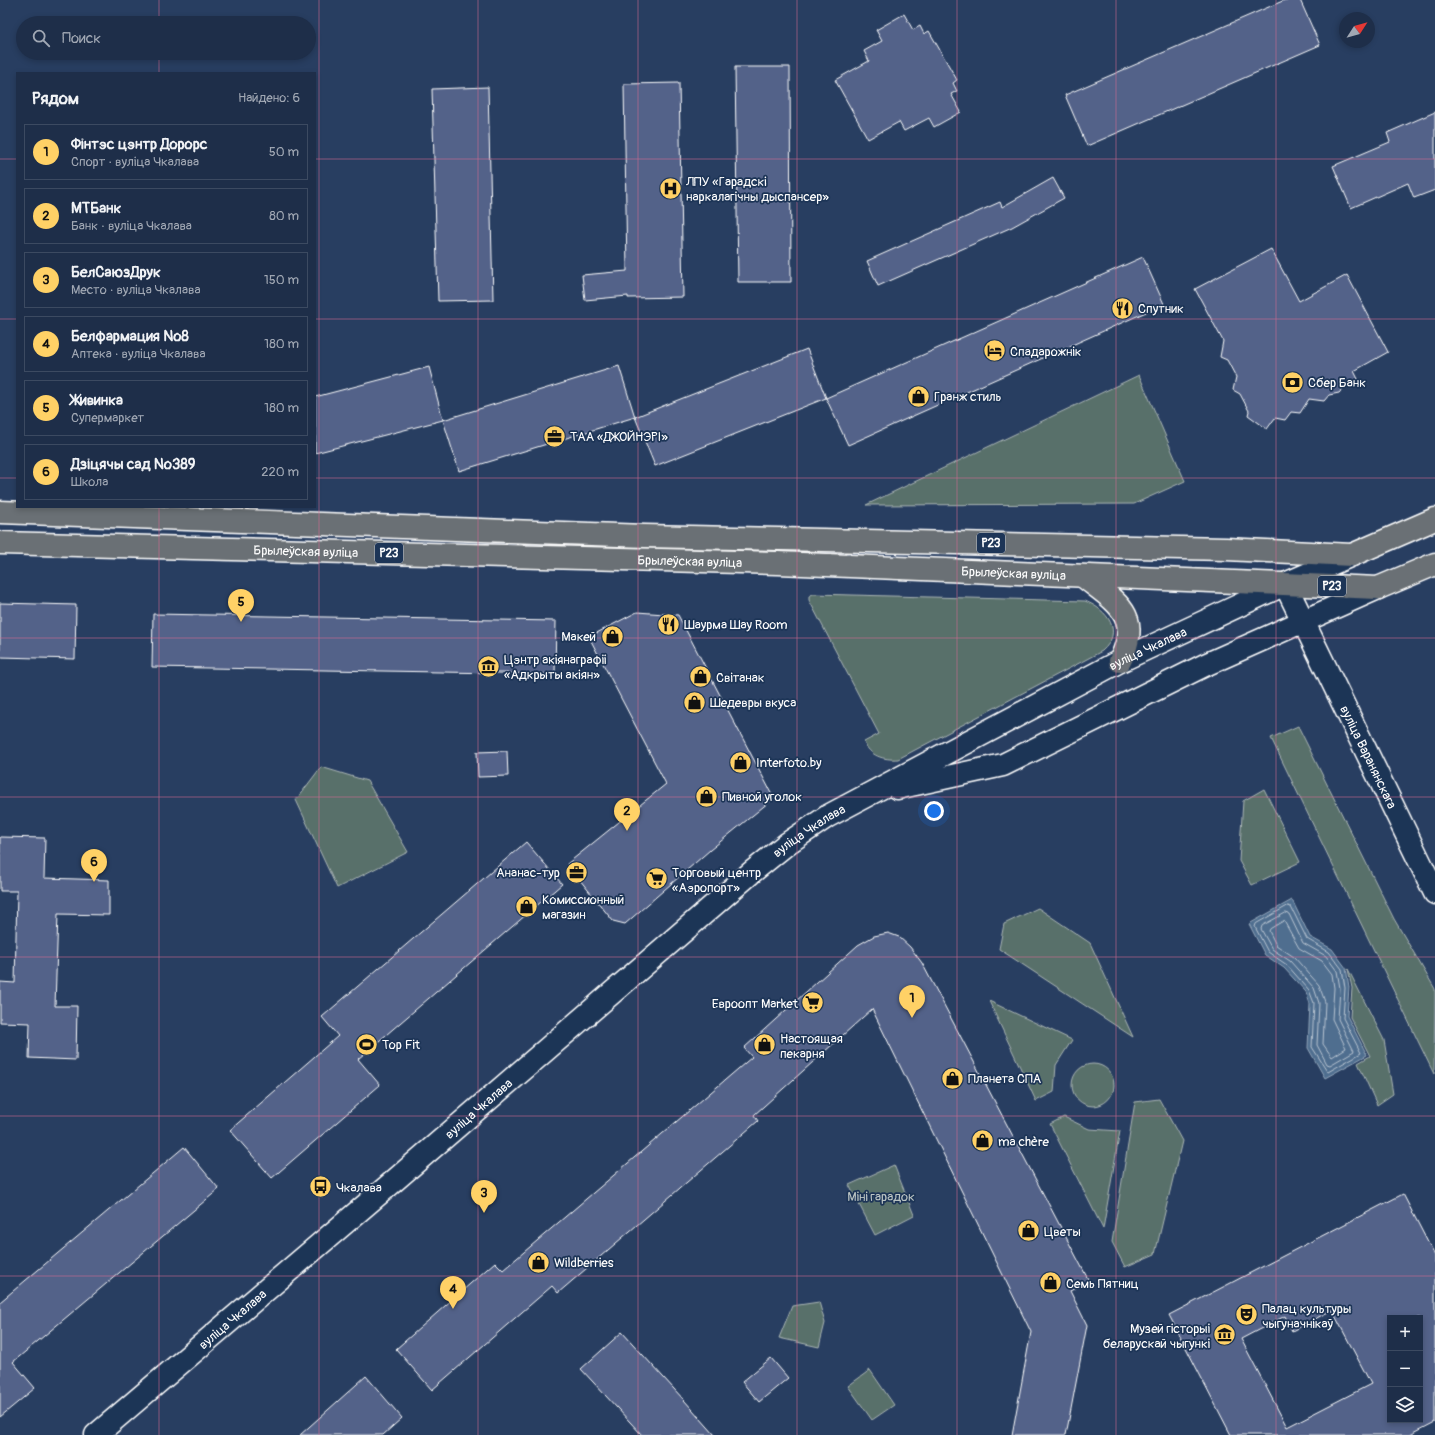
<!DOCTYPE html>
<html lang="ru">
<meta charset="utf-8">
<style>
body{margin:0;font-family:Pangolin,sans-serif;background:#2b3a53;color:#f1f3f6}
.controls{position:absolute;right:12px;bottom:12px;display:grid;overflow:hidden;border-radius:0px;box-shadow:0 2px 6px #0003}
.controls button{width:36px;height:36px;display:grid;place-items:center;padding:0;border:0;border-bottom:1px solid #3c4a61;background:#1e2e49;color:#f1f3f6;font:20px sans-serif}
.compass{position:absolute;left:1339px;top:12px;width:36px;height:36px;border-radius:50%;background:#1e2e49;box-shadow:0 2px 6px #0003;rotate:54deg}
.you{position:absolute;left:934px;top:811px;width:14px;height:14px;margin:-10px;border:3px solid #fff;border-radius:50%;background:#1a73e8;box-shadow:0 0 0 6px #1a73e833}
.badge{display:grid;place-items:center;width:26px;height:26px;border-radius:50%;background:#ffd166;color:#111;font-size:13px;font-weight:700}
.pin{position:absolute;translate:-50% -33px;filter:drop-shadow(0 1px 2px #0008)}
.pin::after{content:'';position:absolute;top:21px;width:14px;height:12px;background:inherit;clip-path:polygon(0 0,100% 0,50% 100%)}
.list{margin:0;padding:0;list-style:none}
h2{display:flex;justify-content:space-between;align-items:center;height:52px;margin:0;padding:0 16px;font-size:17px}
h2 small{font-size:13px;font-weight:400;color:#a1a8b4}
.list li{display:grid;grid-template-columns:26px 1fr auto;gap:12px;align-items:center;box-sizing:border-box;height:56px;margin:0 8px 8px;padding:0 8px;border:1px solid #3c4a61;border-radius:0px}
.list b{display:block;font-size:15px;white-space:nowrap}
.list p{margin:0;font-size:13px;white-space:nowrap;color:#a1a8b4}
.list em{font-size:13px;font-style:normal;color:#a1a8b4}
.icon{flex:none;width:22px;height:22px;fill:none;stroke:currentColor;stroke-width:2;stroke-linecap:round;stroke-linejoin:round}
.map{position:relative;flex:none;width:1435px;height:1435px;overflow:hidden}
.search{position:absolute;background:#1e2e49;box-shadow:0 2px 6px #0003;left:16px;top:16px;width:300px;height:44px;display:flex;align-items:center;gap:10px;box-sizing:border-box;padding:0 14px;border-radius:22px;color:#a1a8b4;font-size:15px}
.panel{position:absolute;background:#1e2e49;box-shadow:0 2px 6px #0003;left:16px;top:72px;width:300px;height:436px;border-radius:0px}
.map>svg:first-child{display:block}
</style>
<div class="map">
<svg width="1435" height="1435" viewBox="0 0 1435 1435">
<rect width="100%" height="100%" fill="#283e61"/>
<filter id="ink" filterUnits="userSpaceOnUse"><feTurbulence type="fractalNoise" baseFrequency=".025" numOctaves="2"/><feDisplacementMap in="SourceGraphic" scale="8" xChannelSelector="R" yChannelSelector="G"/><feConvolveMatrix kernelMatrix="1 2 1 2 8 2 1 2 1" color-interpolation-filters="sRGB"/></filter>
<g filter="url(#ink)">
<g fill="#586f6b" stroke="#acb7b5">
<polygon points="1139,375 1185,481 1134,504 866,505"/>
<path d="M813,594L1085,601C1108,610 1124,632 1102,651L898,759C883,760 870,756 864,742L879,734L809,600V596Z"/>
<polygon points="1298,726 1394,919 1435,989 1434,1074 1271,738"/>
<polygon points="321,767 367,781 408,852 337,888 296,800"/>
<polygon points="1264,789 1300,862 1252,885 1239,861 1243,801"/>
<polygon points="1038,908 1090,943 1133,1037 999,949 1004,924"/>
<polygon points="1348,969 1384,1040 1393,1094 1377,1105 1358,1063 1370,1056 1350,1017 1352,988"/>
<polygon points="989,1001 1072,1040 1056,1065 1054,1092 1036,1101"/>
<circle cx="1093" cy="1085" r="21"/>
<polygon points="1159,1099 1182,1141 1155,1254 1125,1267 1112,1242 1135,1102"/>
<polygon points="1064,1117 1089,1129 1120,1131 1103,1229 1050,1124"/>
<polygon points="894,1165 914,1215 875,1235 849,1185"/>
<polygon points="819,1302 825,1323 819,1347 779,1338 792,1306"/>
<polygon points="870,1370 894,1405 872,1420 848,1386"/>
</g>
<polygon fill="#4f6e8f" stroke="#95a8bc" points="1292,900 1310,937 1332,949 1346,968 1349,987 1347,1016 1367,1055 1325,1078 1308,1048 1310,1004 1306,992 1284,968 1265,955 1249,924"/>
<g fill="none" stroke-linecap="round" stroke-linejoin="round">
<g stroke="#b9c5d2" stroke-width="1">
<polygon points="1288,906 1291,907 1307,939 1329,952 1342,969 1345,988 1343,1018 1361,1053 1328,1072 1312,1047 1314,1003 1309,990 1287,965 1268,952 1255,927 1256,924"/>
<polygon points="1286,913 1289,914 1303,943 1326,956 1337,971 1340,988 1338,1019 1354,1051 1330,1065 1327,1064 1317,1045 1319,1003 1314,988 1290,961 1272,949 1261,929 1262,926"/>
<polygon points="1284,921 1299,948 1322,961 1332,974 1334,988 1332,1019 1346,1048 1332,1057 1323,1044 1325,1002 1319,985 1294,957 1276,945 1269,931 1270,929"/>
</g>
</g>
<g fill="#536289" stroke="#fff" fill-rule="evenodd">
<polygon points="1285,0 1300,0 1320,45 1087,146 1065,95"/>
<polygon points="904,14 913,30 920,26 924,34 929,31 957,80 953,83 957,91 951,94 961,112 934,127 929,118 904,131 899,122 868,139 835,80 869,61 864,51 882,41 876,30"/>
<polygon points="735,67 790,67 791,282 738,282"/>
<polygon points="679,83 683,297 628,298 628,296 585,300 582,275 627,271 624,84"/>
<polygon points="488,87 493,300 438,301 432,89"/>
<polygon points="1435,112 1435,190 1414,198 1408,183 1351,208 1333,166 1390,142 1387,133"/>
<polygon points="1053,178 1064,198 1012,227 878,286 867,261 1000,202 1002,207"/>
<polygon points="1271,249 1299,301 1347,275 1388,352 1354,371 1358,379 1348,383 1339,393 1329,395 1324,401 1309,399 1300,413 1291,412 1285,420 1275,418 1267,429 1248,415 1249,411 1240,394 1233,390 1236,377 1227,360 1220,357 1223,341 1195,289"/>
<polygon points="1143,257 1164,304 848,445 826,398"/>
<polygon points="807,349 826,398 655,466 635,417"/>
<polygon points="619,366 635,417 459,471 443,420"/>
<polygon points="429,367 443,420 315,453 315,397"/>
<polygon points="0,603 76,605 75,659 0,657"/>
<polygon points="637,612 678,615 774,798 710,850 625,924 613,921 567,864 666,784 589,637"/>
<polygon points="153,614 556,621 555,674 152,667"/>
<polygon points="507,751 508,776 478,777 477,752"/>
<polygon points="0,837 45,838 44,878 109,880 109,915 58,914 55,1006 77,1006 76,1060 29,1058 30,1023 0,1022 0,982 15,983 17,891 0,891"/>
<polygon points="526,842 562,884 358,1059 380,1085 272,1178 230,1130 338,1036 322,1017"/>
<polygon points="888,933 899,937 910,947 922,963 1089,1281 1070,1291 1087,1325 1066,1435 1012,1435 1031,1332 872,1009 754,1115 758,1121 558,1293 552,1286 432,1390 396,1349 495,1262 503,1270 752,1057 744,1048 858,945 874,936"/>
<polygon points="184,1147 219,1189 13,1362 35,1388 0,1417 0,1302"/>
<path d="M1403,1194L1435,1256V1422L1410,1435H1231L1169,1315ZM1332,1310L1371,1384L1287,1427L1241,1339L1285,1316L1292,1331ZM1390,1318H1420V1420H1390Z"/>
<polygon points="622,1332 684,1400 715,1435 642,1435 581,1369"/>
<polygon points="771,1358 788,1378 759,1402 742,1382"/>
<polygon points="366,1376 402,1418 383,1435 300,1435"/>
</g>
<g fill="none" stroke-linecap="round" stroke-linejoin="round">
<defs>
<g id="secondary">
<path id="s1" d="M1285,584L1435,893"/>
<polyline points="897,788 1003,765 1205,665 1378,588"/>
<path id="s2" d="M96,1435L394,1181L752,872L788,843L828,816L1120,661L1285,584L1352,555"/>
</g>
<g id="primary">
<polyline points="0,512 645,536 1226,549 1352,555 1435,519"/>
<path id="s3" d="M0,543L778,563L1378,588L1435,564"/>
<path d="M1084,577C1117,603 1143,615 1120,661"/>
</g>
</defs>
<use href="#secondary" stroke="#fff" stroke-width="25"/>
<use href="#primary" stroke="#fff" stroke-width="25"/>
<use href="#secondary" stroke="#1d3557" stroke-width="22"/>
<use href="#primary" stroke="#6a7074" stroke-width="22"/>
</g>
</g>
<path fill="none" stroke="#d76994" stroke-width="1" stroke-opacity="0.55" d="M159,0V23M319,0V1435M478,0V1435M638,0V1435M797,0V1435M957,0V1435M1116,0V1435M1276,0V1435M159,53V73M0,159H17M315,159H1435M0,319H17M315,319H1435M0,478H17M315,478H1435M159,507V1435M0,638H1435M0,797H1435M0,957H1435M0,1116H1435M0,1276H1435"/>
<defs>
<symbol id="hospital-disc" viewBox="-11 -11 22 22"><circle r="9.5" fill="#ffd166" stroke="#1d3557"/><path d="M-5-5h3v3.5h4V-5h3V5h-3V1.5h-4V5h-3Z" fill="#111"/></symbol>
<symbol id="restaurant-disc" viewBox="-11 -11 22 22"><circle r="9.5" fill="#ffd166" stroke="#1d3557"/><path d="M-5-6h1v4h1v-4h1v4h1v-4h1v5L-1.5 .5V6h-2V.5L-5-1ZM5-6V6H3V1.5H1.5Q1.5-4 5-6Z" fill="#111"/></symbol>
<symbol id="hotel-disc" viewBox="-11 -11 22 22"><circle r="9.5" fill="#ffd166" stroke="#1d3557"/><path d="M-6-4.5h1.5V1H6V5H4.5V3h-9V5H-6ZM-4 0a1.8 1.8 0 1 1 3.6 0ZM.5 0V-2.5h3Q6-2.5 6 0Z" fill="#111"/></symbol>
<symbol id="bank-disc" viewBox="-11 -11 22 22"><circle r="9.5" fill="#ffd166" stroke="#1d3557"/><path d="M-6-4H6V4H-6ZM0-2.3a2.3 2.3 0 1 0 0 4.6a2.3 2.3 0 1 0 0-4.6Z" fill="#111"/></symbol>
<symbol id="shop-disc" viewBox="-11 -11 22 22"><circle r="9.5" fill="#ffd166" stroke="#1d3557"/><path d="M-5-2.5h2.3a2.7 3.5 0 0 1 5.4 0H5L5.5 6h-11ZM-1.5-2.5h3a1.5 2.3 0 0 0-3 0Z" fill="#111"/></symbol>
<symbol id="office-disc" viewBox="-11 -11 22 22"><circle r="9.5" fill="#ffd166" stroke="#1d3557"/><path d="M-6-3h4V-5.5h4V-3h4V5H-6ZM-1-4.5V-3h2v-1.5ZM-6 0V1H6V0Z" fill="#111"/></symbol>
<symbol id="museum-disc" viewBox="-11 -11 22 22"><circle r="9.5" fill="#ffd166" stroke="#1d3557"/><path d="M0-6L6-3V-2H-6V-3ZM-5-1h2V3h-2ZM-1-1h2V3h-2ZM3-1h2V3H3ZM-6 4H6V6H-6Z" fill="#111"/></symbol>
<symbol id="supermarket-disc" viewBox="-11 -11 22 22"><circle r="9.5" fill="#ffd166" stroke="#1d3557"/><path d="M-6-5.5h2.5l.6 2H6L4.5 2H-2.5L-4.4-4H-6ZM-1.5 3.2a1.3 1.3 0 1 0 .1 0ZM3 3.2a1.3 1.3 0 1 0 .1 0Z" fill="#111"/></symbol>
<symbol id="stadium-disc" viewBox="-11 -11 22 22"><circle r="9.5" fill="#ffd166" stroke="#1d3557"/><path d="M0-5a6.5 5 0 1 0 0 10a6.5 5 0 1 0 0-10ZM-3.5-1.8h7v3.6h-7Z" fill="#111"/></symbol>
<symbol id="bus-disc" viewBox="-11 -11 22 22"><circle r="9.5" fill="#ffd166" stroke="#1d3557"/><path d="M-5-6H5V4H4V6H2V4H-2V6H-4V4H-5ZM-3.5-4V0h7V-4ZM-3.5 1.2v1.5H-2V1.2ZM2 1.2v1.5H3.5V1.2Z" fill="#111"/></symbol>
<symbol id="theatre-disc" viewBox="-11 -11 22 22"><circle r="9.5" fill="#ffd166" stroke="#1d3557"/><path d="M-5-5.5Q0-4 5-5.5V0Q5 5 0 6Q-5 5-5 0ZM-3.3-2.5H-1v1.5H-3.3ZM1-2.5H3.3v1.5H1ZM-2.8 1Q0 5.5 2.8 1Z" fill="#111"/></symbol>
</defs>
<g fill-rule="evenodd">
<use href="#hospital-disc" x="658" y="176" width="25" height="25"/>
<use href="#restaurant-disc" x="1110" y="296" width="25" height="25"/>
<use href="#hotel-disc" x="982" y="338" width="25" height="25"/>
<use href="#bank-disc" x="1280" y="370" width="25" height="25"/>
<use href="#shop-disc" x="906" y="384" width="25" height="25"/>
<use href="#office-disc" x="542" y="424" width="25" height="25"/>
<use href="#restaurant-disc" x="656" y="612" width="25" height="25"/>
<use href="#shop-disc" x="600" y="624" width="25" height="25"/>
<use href="#museum-disc" x="476" y="654" width="25" height="25"/>
<use href="#shop-disc" x="688" y="664" width="25" height="25"/>
<use href="#shop-disc" x="682" y="690" width="25" height="25"/>
<use href="#shop-disc" x="728" y="750" width="25" height="25"/>
<use href="#shop-disc" x="694" y="784" width="25" height="25"/>
<use href="#office-disc" x="564" y="860" width="25" height="25"/>
<use href="#supermarket-disc" x="644" y="866" width="25" height="25"/>
<use href="#shop-disc" x="514" y="894" width="25" height="25"/>
<use href="#supermarket-disc" x="800" y="990" width="25" height="25"/>
<use href="#stadium-disc" x="354" y="1032" width="25" height="25"/>
<use href="#shop-disc" x="752" y="1032" width="25" height="25"/>
<use href="#shop-disc" x="940" y="1066" width="25" height="25"/>
<use href="#shop-disc" x="970" y="1128" width="25" height="25"/>
<use href="#bus-disc" x="308" y="1174" width="25" height="25"/>
<use href="#shop-disc" x="1016" y="1218" width="25" height="25"/>
<use href="#shop-disc" x="526" y="1250" width="25" height="25"/>
<use href="#shop-disc" x="1038" y="1270" width="25" height="25"/>
<use href="#theatre-disc" x="1234" y="1302" width="25" height="25"/>
<use href="#museum-disc" x="1212" y="1322" width="25" height="25"/>
</g>
<g text-anchor="middle" stroke-width="3.5" stroke-linejoin="round" paint-order="stroke">
<g fill="#1d3557" stroke="#bbc2cd" stroke-width="1">
<rect x="977" y="533" width="28" height="20" rx="3"/>
<rect x="375" y="543" width="28" height="20" rx="3"/>
<rect x="1318" y="576" width="28" height="20" rx="3"/>
</g>
<g font-size="12" font-weight="bold" fill="#fff">
<text x="991" y="547">Р23</text>
<text x="389" y="557">Р23</text>
<text x="1332" y="590">Р23</text>
</g>
<g font-size="13" fill="#fff" stroke="#1d3557" text-anchor="start">
<text x="686" y="186">ЛПУ «Гарадскі<tspan x="686" dy="15">наркалагічны дыспансер»</tspan></text>
<text x="1138" y="313">Спутник</text>
<text x="1010" y="356">Спадарожнік</text>
<text x="1308" y="387">Сбер Банк</text>
<text x="934" y="401">Гранж стиль</text>
<text x="570" y="441">ТАА «ДЖОЙНЭРI»</text>
<text x="684" y="629">Шаурма Шау Room</text>
<text x="596" y="641" text-anchor="end">Макей</text>
<text x="504" y="664">Цэнтр акіянаграфіі<tspan x="504" dy="15">«Адкрыты акіян»</tspan></text>
<text x="716" y="682">Світанак</text>
<text x="710" y="707">Шедевры вкуса</text>
<text x="756" y="767">Interfoto.by</text>
<text x="722" y="801">Пивной уголок</text>
<text x="560" y="877" text-anchor="end">Ананас-тур</text>
<text x="672" y="877">Торговый центр<tspan x="672" dy="15">«Аэропорт»</tspan></text>
<text x="542" y="904">Комиссионный<tspan x="542" dy="15">магазин</tspan></text>
<text x="798" y="1008" text-anchor="end">Евроопт Market</text>
<text x="780" y="1043">Настоящая<tspan x="780" dy="15">пекарня</tspan></text>
<text x="382" y="1049">Top Fit</text>
<text x="968" y="1083">Планета СПА</text>
<text x="998" y="1146">ma chère</text>
<text x="336" y="1192">Чкалава</text>
<text x="1044" y="1236">Цветы</text>
<text x="554" y="1267">Wildberries</text>
<text x="1066" y="1288">Семь Пятниц</text>
<text x="1262" y="1313">Палац культуры<tspan x="1262" dy="15">чыгуначнікаў</tspan></text>
<text x="1210" y="1333" text-anchor="end">Музей гісторыі<tspan x="1210" dy="15">беларускай чыгункі</tspan></text>
</g>
<g font-size="13" fill="#fff" stroke="#1d3557">
<text dy="5" stroke="none"><textPath href="#s3" startOffset="306">Брылеўская вуліца</textPath></text>
<text dy="5" stroke="none"><textPath href="#s3" startOffset="690">Брылеўская вуліца</textPath></text>
<text dy="5" stroke="none"><textPath href="#s3" startOffset="1014">Брылеўская вуліца</textPath></text>
<text dy="5" stroke="none"><textPath href="#s2" startOffset="1320">вуліца Чкалава</textPath></text>
<text dy="5" stroke="none"><textPath href="#s1" startOffset="192">вуліца Варанянскага</textPath></text>
<text dy="5" stroke="none"><textPath href="#s2" startOffset="935">вуліца Чкалава</textPath></text>
<text dy="5" stroke="none"><textPath href="#s2" startOffset="503">вуліца Чкалава</textPath></text>
<text dy="5" stroke="none"><textPath href="#s2" startOffset="179">вуліца Чкалава</textPath></text>
</g>
<g font-size="13" fill="#bcc5c4" stroke="#1d3557">
<text x="881" y="1201">Міні гарадок</text>
</g>
</g>
</svg>
<div class="controls">
<button>+</button>
<button>−</button>
<button><svg class="icon" aria-label="layers" viewBox="0 0 24 24"><path d="M12 4l9 5-9 5-9-5zM3 14l9 5 9-5"/></svg></button>
</div>
<svg class="compass" viewBox="-18 -18 36 36"><path d="M0-13l5 13h-10z" fill="#e53935"/><path d="M0 13l5-13h-10z" fill="#a1a8b4"/></svg>
<div class="you"></div>
<div class="pin badge" style="left:912px;top:1018px">1</div>
<div class="pin badge" style="left:627px;top:831px">2</div>
<div class="pin badge" style="left:484px;top:1213px">3</div>
<div class="pin badge" style="left:453px;top:1309px">4</div>
<div class="pin badge" style="left:241px;top:622px">5</div>
<div class="pin badge" style="left:94px;top:882px">6</div>
<div class="search"><svg class="icon" aria-label="search" viewBox="0 0 24 24"><circle cx="10" cy="10" r="6"/><path d="M15 15l6 6"/></svg>Поиск</div>
<section class="panel">
<h2>Рядом<small>Найдено: 6</small></h2>
<ul class="list">
<li><span class="badge">1</span><div><b>Фінтэс цэнтр Дорорс</b><p>Спорт · вуліца Чкалава</p></div><em>50 m</em></li>
<li><span class="badge">2</span><div><b>МТБанк</b><p>Банк · вуліца Чкалава</p></div><em>80 m</em></li>
<li><span class="badge">3</span><div><b>БелСаюзДрук</b><p>Место · вуліца Чкалава</p></div><em>150 m</em></li>
<li><span class="badge">4</span><div><b>Белфармация №8</b><p>Аптека · вуліца Чкалава</p></div><em>180 m</em></li>
<li><span class="badge">5</span><div><b>Живинка</b><p>Супермаркет</p></div><em>180 m</em></li>
<li><span class="badge">6</span><div><b>Дзіцячы сад №389</b><p>Школа</p></div><em>220 m</em></li>
</ul>
</section>
</div>
